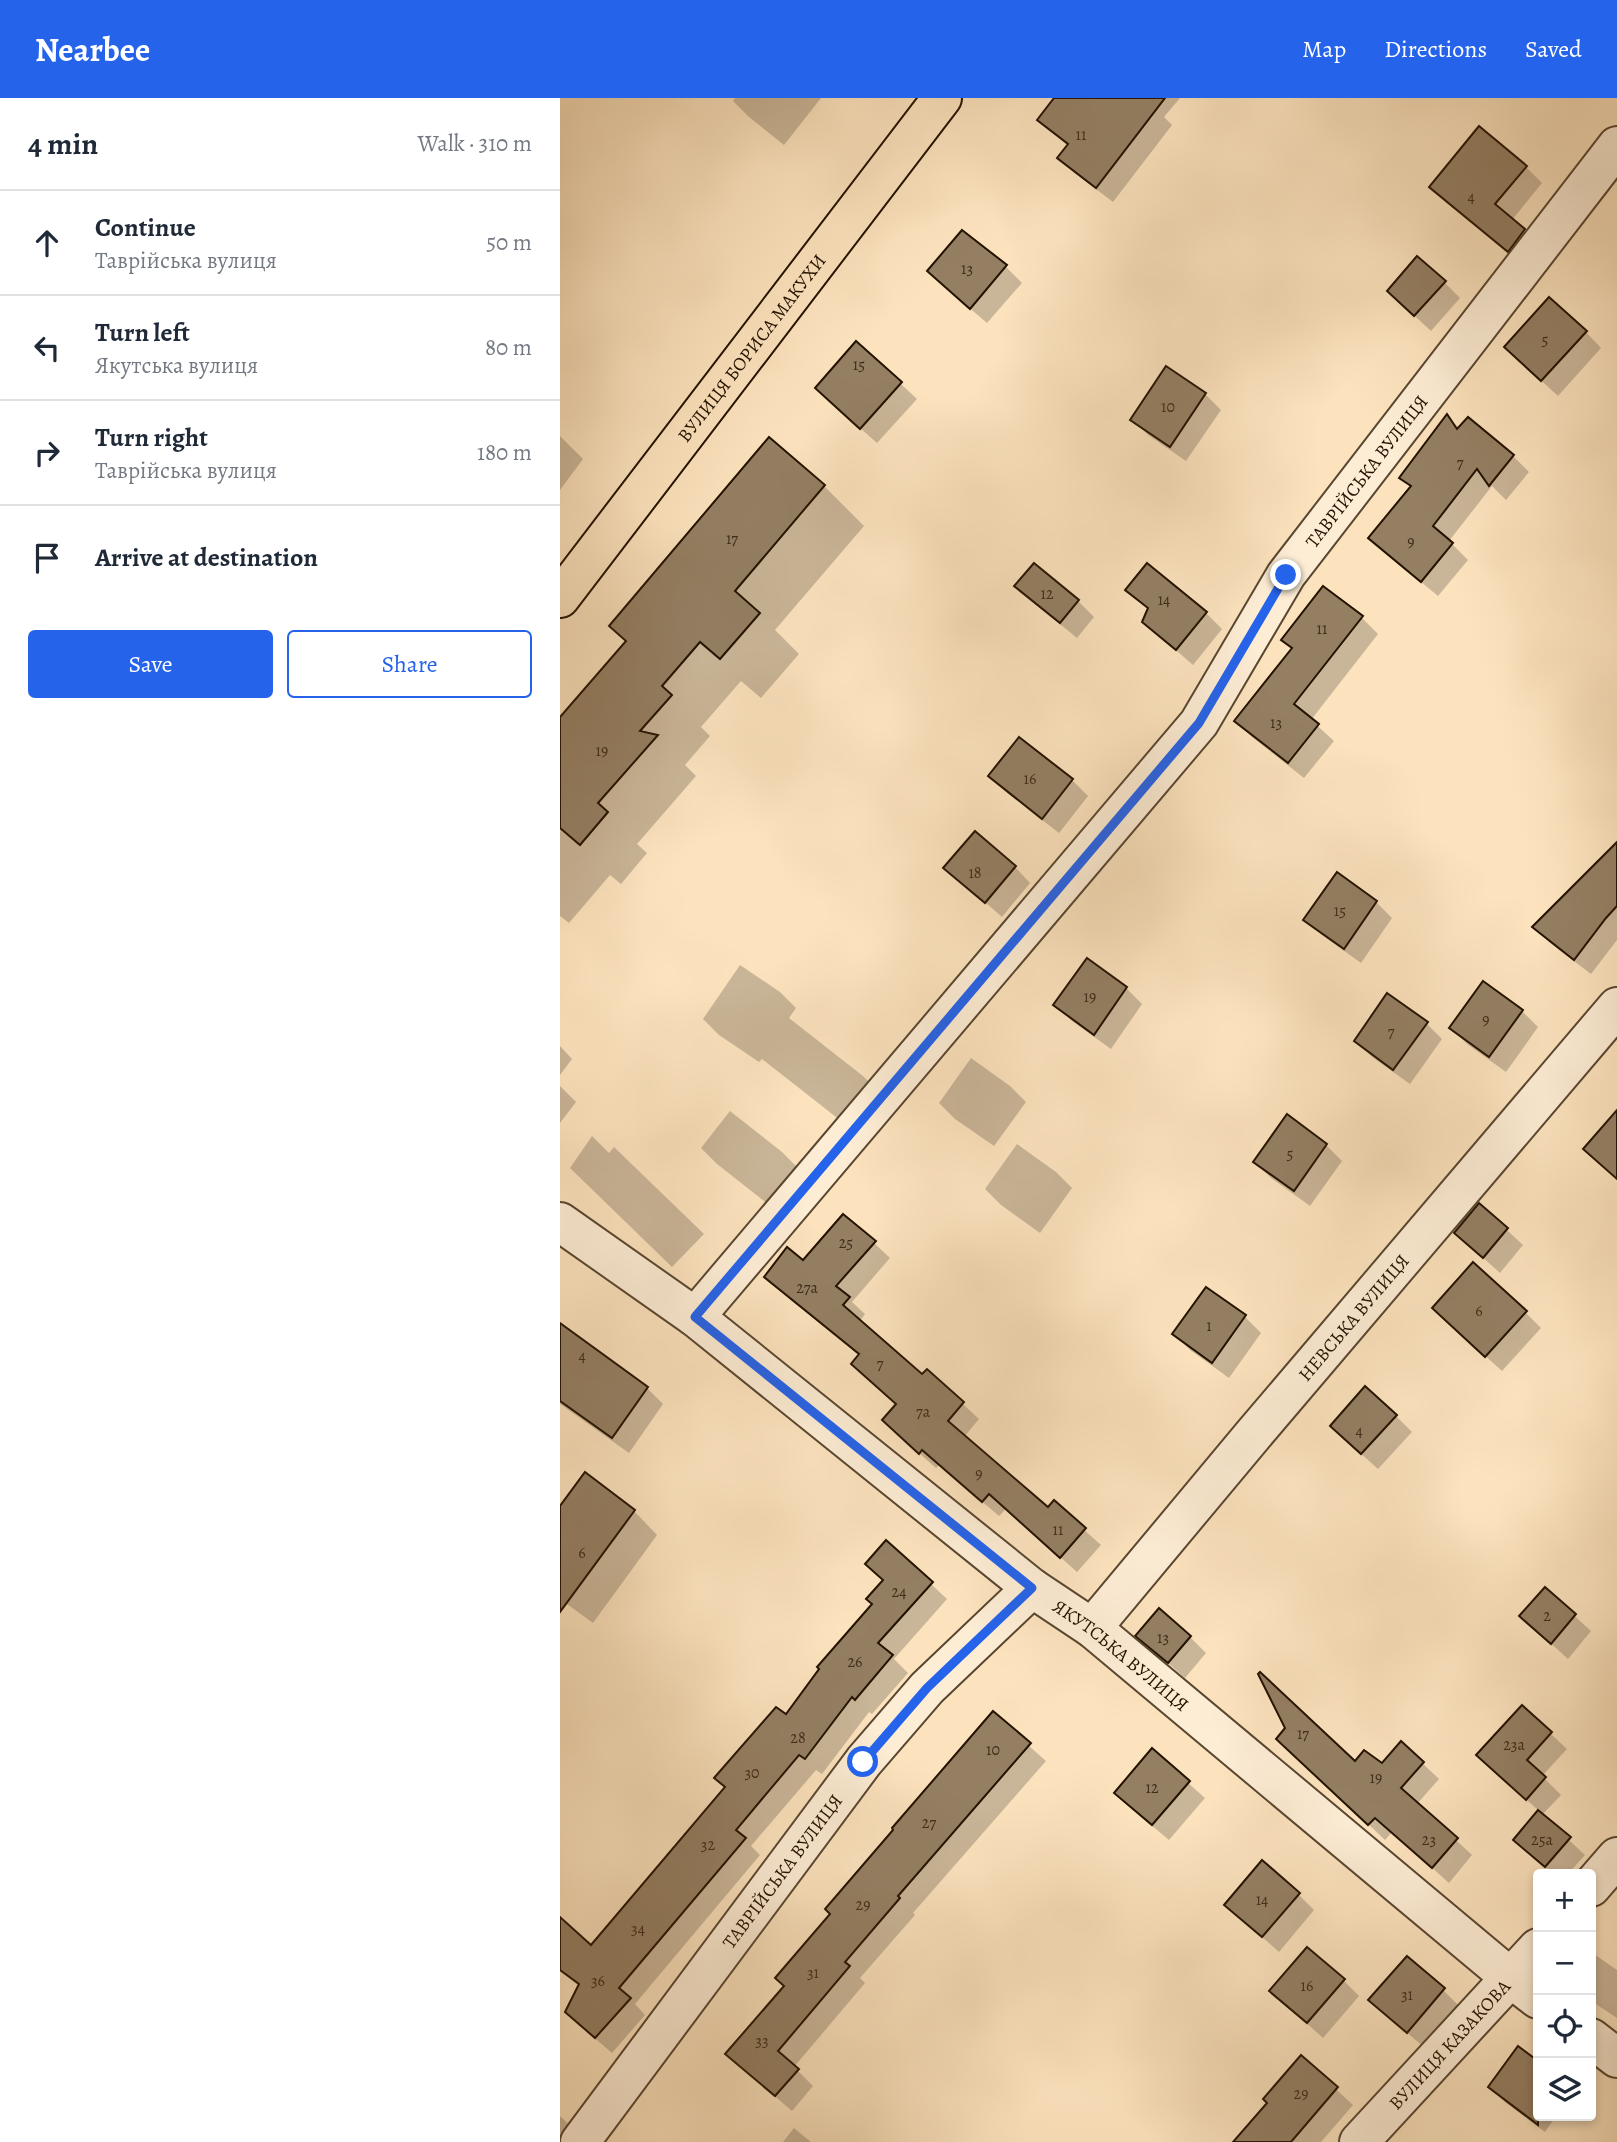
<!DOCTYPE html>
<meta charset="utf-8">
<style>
body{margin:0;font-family:Alegreya,serif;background:#f2f2f3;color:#1f2937}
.controls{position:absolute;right:21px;bottom:21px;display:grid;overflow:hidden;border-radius:7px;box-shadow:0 4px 10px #0003}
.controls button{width:63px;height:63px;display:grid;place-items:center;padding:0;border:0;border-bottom:2px solid #e0e1e3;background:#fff;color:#1f2937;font:35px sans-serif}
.stop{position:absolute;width:21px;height:21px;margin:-16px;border:5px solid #2563eb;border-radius:50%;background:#fff}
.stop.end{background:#2563eb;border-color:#fff;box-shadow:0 2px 7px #0008}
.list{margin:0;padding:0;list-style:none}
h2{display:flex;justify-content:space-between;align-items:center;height:91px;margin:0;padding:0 28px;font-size:30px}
h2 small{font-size:23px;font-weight:400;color:#747a83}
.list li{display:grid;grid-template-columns:46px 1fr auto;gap:21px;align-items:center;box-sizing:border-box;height:105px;padding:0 28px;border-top:2px solid #e0e1e3}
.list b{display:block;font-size:26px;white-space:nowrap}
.list p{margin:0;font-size:23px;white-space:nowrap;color:#747a83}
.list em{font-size:23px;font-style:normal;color:#747a83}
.actions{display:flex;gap:14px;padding:21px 28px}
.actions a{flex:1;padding:16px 0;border:2px solid #2563eb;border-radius:7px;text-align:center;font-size:24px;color:#2563eb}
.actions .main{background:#2563eb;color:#fff}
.icon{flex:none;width:38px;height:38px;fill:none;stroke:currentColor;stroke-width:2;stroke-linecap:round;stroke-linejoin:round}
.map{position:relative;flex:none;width:1057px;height:2044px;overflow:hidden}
header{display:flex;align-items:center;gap:42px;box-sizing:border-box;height:98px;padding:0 35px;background:#2563eb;color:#fff}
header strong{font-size:33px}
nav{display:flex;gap:38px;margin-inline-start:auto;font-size:24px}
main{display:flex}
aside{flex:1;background:#fff}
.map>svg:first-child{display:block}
</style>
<header>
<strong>Nearbee</strong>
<nav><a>Map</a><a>Directions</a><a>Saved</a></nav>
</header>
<main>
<aside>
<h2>4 min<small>Walk · 310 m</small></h2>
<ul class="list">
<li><svg class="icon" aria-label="ahead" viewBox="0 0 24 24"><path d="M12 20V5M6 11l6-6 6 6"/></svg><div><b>Continue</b><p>Таврійська вулиця</p></div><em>50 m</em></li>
<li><svg class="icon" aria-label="left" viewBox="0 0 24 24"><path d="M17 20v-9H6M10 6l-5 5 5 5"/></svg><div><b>Turn left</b><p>Якутська вулиця</p></div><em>80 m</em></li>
<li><svg class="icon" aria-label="right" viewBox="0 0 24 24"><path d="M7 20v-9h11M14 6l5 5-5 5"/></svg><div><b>Turn right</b><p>Таврійська вулиця</p></div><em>180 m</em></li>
<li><svg class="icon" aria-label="arrive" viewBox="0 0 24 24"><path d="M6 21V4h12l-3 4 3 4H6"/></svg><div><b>Arrive at destination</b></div></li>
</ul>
<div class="actions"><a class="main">Save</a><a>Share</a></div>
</aside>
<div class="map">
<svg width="1057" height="2044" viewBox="0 0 1057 2044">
<rect width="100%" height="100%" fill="#fce3be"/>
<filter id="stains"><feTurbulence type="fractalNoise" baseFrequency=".00286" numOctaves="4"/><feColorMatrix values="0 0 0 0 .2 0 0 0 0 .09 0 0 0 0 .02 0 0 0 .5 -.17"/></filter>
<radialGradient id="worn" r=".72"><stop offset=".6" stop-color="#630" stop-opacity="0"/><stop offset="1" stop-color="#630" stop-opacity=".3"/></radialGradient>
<g fill="#0003">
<polygon points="175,0 261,0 224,47 189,19 173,3"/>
<polygon points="497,0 620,0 604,19 612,27 553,104 516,76 500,60 508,48 480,22"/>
<polygon points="919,31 966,69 982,85 952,122 980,148 965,168 887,105 871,89"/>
<polygon points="403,135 446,169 462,185 427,225 385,189"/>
<polygon points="884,184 900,200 871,233 845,209"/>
<polygon points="1026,234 1041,250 998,298 962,265"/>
<polygon points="297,245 357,301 317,345 273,306"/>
<polygon points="645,296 661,312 626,363 588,337 572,321"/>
<polygon points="888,319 900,331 908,321 953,358 969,374 946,402 932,388 889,443 908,462 878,498 827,456 811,440 852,390 842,379"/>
<polygon points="0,338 23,361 0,392"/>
<polygon points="209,342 264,388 304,428 215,532 239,556 201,600 181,583 141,629 150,638 125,667 136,678 77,746 87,755 61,786 50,777 9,825 0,818 0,622 67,544 51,528"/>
<polygon points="587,468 646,515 662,531 633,567 584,524 589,512 567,492"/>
<polygon points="457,488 518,503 534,519 517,540 473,504"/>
<polygon points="802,520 818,536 751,622 774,643 744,680 692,639 676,623 733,551 723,541"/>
<polygon points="430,678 512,682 528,698 499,735 446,694"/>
<polygon points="1057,746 1057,842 1031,876 990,845 974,829"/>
<polygon points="455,769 470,785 442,819 386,770"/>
<polygon points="777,777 816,804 832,820 801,865 762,837 746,821"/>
<polygon points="527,863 566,890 582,906 551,951 512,923 496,907"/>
<polygon points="180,867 220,894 236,910 229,920 303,978 319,994 290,1030 202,961 199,964 159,937 143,921"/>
<polygon points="962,913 978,929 946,974 907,946 891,930"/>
<polygon points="866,925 882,941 850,986 812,959 796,943"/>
<polygon points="0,948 12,961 0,977"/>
<polygon points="411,960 450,988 466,1004 434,1048 395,1021 379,1005"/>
<polygon points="0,988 16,1004 0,1025"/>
<polygon points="170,1013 222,1054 238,1070 209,1107 157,1066 141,1050"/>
<polygon points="32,1038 49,1055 54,1049 144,1136 112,1169 10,1070"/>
<polygon points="457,1046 496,1074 512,1090 480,1135 441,1107 425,1091"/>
<polygon points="766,1047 782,1063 750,1108 711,1080 695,1064"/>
<polygon points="920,1107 963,1147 940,1175 896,1135"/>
<polygon points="314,1145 330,1160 292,1204 305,1216 299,1224 362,1279 367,1273 419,1321 404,1339 489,1412 494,1405 541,1447 517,1474 446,1411 439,1418 379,1367 376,1370 340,1338 338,1307 300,1258 222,1194 206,1178 243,1164"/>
<polygon points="646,1191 685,1219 701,1235 669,1280 630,1252 614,1236"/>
<polygon points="965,1214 981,1230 942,1273 890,1226"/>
<polygon points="0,1227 87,1290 103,1306 69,1355 0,1306"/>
<polygon points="836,1318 852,1334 818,1371 788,1344"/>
<polygon points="0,1411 74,1413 97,1437 33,1525 0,1501"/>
<polygon points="371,1486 387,1501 334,1561 348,1575 312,1616 309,1614 262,1676 256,1672 191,1748 200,1757 75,1906 85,1917 52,1955 23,1930 19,1888 0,1873 0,1843 31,1849 226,1619"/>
<polygon points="985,1491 1031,1533 1008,1561 961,1518"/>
<polygon points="578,1538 630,1539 646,1555 625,1580"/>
<polygon points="962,1609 1007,1651 982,1678 1001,1697 982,1717 1025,1757 1008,1776 993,1776 955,1742 979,1713 935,1673"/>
<polygon points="433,1616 486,1663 353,1815 355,1817 300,1880 305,1885 234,1969 253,1988 232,2013 183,1971 226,1888"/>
<polygon points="842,1646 879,1681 857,1706 912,1757 889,1785 832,1734 825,1742 734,1656 822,1668"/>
<polygon points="592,1653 645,1700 609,1742 572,1711"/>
<polygon points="738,1796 754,1812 719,1854 666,1807"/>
<polygon points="1031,1854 1057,1872 1057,1920 1031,1903"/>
<polygon points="783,1882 799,1898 763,1940 711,1893"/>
<polygon points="883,1892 899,1908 864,1949 827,1918"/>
<polygon points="959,1951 978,1965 978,2018 996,2018 985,2034 946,2005 930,1989"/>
<polygon points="741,1959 793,2007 761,2044 675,2044 709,2005"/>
<polygon points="0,2018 16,2033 7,2044 0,2044"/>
<polygon points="234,2030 251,2044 223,2044"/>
</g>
<g fill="#947f63" stroke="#231201" stroke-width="2">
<polygon points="494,0 605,0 536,90 497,60 508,46 477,22"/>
<polygon points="919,28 967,68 935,106 965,131 948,154 869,89"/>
<polygon points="402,132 447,167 410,211 367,173"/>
<polygon points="857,158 886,183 854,218 827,193"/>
<polygon points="989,199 1027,233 981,283 944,249"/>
<polygon points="296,243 342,284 300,331 255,290"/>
<polygon points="606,268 646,295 610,349 570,322"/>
<polygon points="887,316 897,331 908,319 954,357 929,388 917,371 873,428 893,445 861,484 808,440 851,388 839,380"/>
<polygon points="209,339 265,387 175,493 200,515 160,561 140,544 102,588 112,597 80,633 98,637 38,705 48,714 20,747 0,730 0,619 66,543 49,528"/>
<polygon points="474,465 519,502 500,525 454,488"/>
<polygon points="587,465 647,514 616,552 582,524 588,510 565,492"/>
<polygon points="763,488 803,518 734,606 759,626 728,665 674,623 732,550 721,542"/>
<polygon points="459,639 513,681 482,721 428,678"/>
<polygon points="415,733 456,768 425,805 383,770"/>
<polygon points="1057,744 1057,808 1046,820 1014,862 972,829"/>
<polygon points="777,774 817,803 784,851 743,822"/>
<polygon points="527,860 567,889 534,937 493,907"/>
<polygon points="923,883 963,912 929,959 889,930"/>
<polygon points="827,895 868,924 833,972 794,943"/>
<polygon points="1057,1012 1057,1081 1023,1051"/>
<polygon points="727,1016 767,1046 734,1093 693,1064"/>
<polygon points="919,1105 948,1130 923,1160 894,1135"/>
<polygon points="283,1116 316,1143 276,1188 290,1199 283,1207 362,1276 367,1271 404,1304 388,1323 488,1409 494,1402 526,1430 500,1460 429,1396 422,1404 362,1352 359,1356 322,1322 336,1306 291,1266 299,1256 204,1179 227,1149 243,1162"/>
<polygon points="913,1164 967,1213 925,1259 872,1210"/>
<polygon points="646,1189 686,1217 652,1265 612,1236"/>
<polygon points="0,1225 88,1289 52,1340 0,1303"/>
<polygon points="805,1288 837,1317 801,1356 770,1328"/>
<polygon points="25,1374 75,1412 0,1514 0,1408"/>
<polygon points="326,1442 373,1484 318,1545 333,1557 295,1602 292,1599 245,1661 239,1657 176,1732 186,1740 59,1890 71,1900 35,1940 5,1914 19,1886 0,1872 0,1819 31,1847 165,1689 154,1680 216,1609 226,1616 259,1571 257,1569 312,1506 306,1501 323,1482 305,1466"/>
<polygon points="985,1489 1016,1516 991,1546 959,1518"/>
<polygon points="599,1510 631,1538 608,1565 575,1538"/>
<polygon points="700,1574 795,1663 804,1652 822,1665 841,1643 864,1664 841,1690 898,1740 872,1770 815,1720 808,1727 716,1641 725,1630 698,1576"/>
<polygon points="962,1607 992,1634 967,1662 986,1679 966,1702 916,1657"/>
<polygon points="433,1613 471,1645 338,1798 340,1800 285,1864 290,1868 218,1953 239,1971 215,1998 165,1956 224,1888 215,1880 270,1816 265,1811 333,1732 332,1730"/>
<polygon points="592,1650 630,1683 592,1727 554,1695"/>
<polygon points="978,1712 1011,1739 985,1769 953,1742"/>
<polygon points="702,1762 740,1795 702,1839 664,1807"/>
<polygon points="747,1849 785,1881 747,1925 709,1893"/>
<polygon points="847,1858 885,1890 847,1935 808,1902"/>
<polygon points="958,1948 978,1963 978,2027 928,1989"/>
<polygon points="741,1957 778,1989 731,2044 673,2044 707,2005 703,2001"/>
</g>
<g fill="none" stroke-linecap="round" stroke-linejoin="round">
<defs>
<g id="minor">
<path id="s1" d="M0,1124L135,1219L472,1490L532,1530L952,1881L978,1901"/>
<path id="s2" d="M135,1219L639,625L726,477L1057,48"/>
<path id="s3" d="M532,1530L693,1337L1057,909"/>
<polyline points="1031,1789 1057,1759"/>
<polyline points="1031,1940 1057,1960"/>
<path id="s4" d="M20,2044L304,1663L367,1590L472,1490"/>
<path id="s5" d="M799,2044L978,1850"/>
</g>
<g id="major">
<path id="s6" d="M0,500L382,0"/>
</g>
</defs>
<use href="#minor" stroke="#594630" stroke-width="42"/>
<use href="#major" stroke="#231201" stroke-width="42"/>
<use href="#minor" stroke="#fdedd5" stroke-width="38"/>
<use href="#major" stroke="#fce3be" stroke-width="38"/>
</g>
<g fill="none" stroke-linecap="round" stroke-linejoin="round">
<polyline stroke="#2563eb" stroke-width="9" points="303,1664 367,1590 472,1490 135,1219 639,625 726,477"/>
</g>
<g text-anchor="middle" stroke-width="6" stroke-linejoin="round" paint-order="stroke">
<g font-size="16" fill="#3f2d1a">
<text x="521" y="42">11</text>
<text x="911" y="104">4</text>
<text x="407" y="176">13</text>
<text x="985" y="247">5</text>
<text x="299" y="272">15</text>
<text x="608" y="314">10</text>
<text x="900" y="370">7</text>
<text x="172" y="446">17</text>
<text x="851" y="449">9</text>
<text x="487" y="501">12</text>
<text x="604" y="507">14</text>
<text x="762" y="536">11</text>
<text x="716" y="630">13</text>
<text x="42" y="658">19</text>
<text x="470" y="686">16</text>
<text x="415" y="780">18</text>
<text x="780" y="818">15</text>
<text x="530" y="904">19</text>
<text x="926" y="927">9</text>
<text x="831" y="939">7</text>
<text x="730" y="1061">5</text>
<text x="286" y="1150">25</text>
<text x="247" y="1195">27а</text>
<text x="919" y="1218">6</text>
<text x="649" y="1233">1</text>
<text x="22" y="1263">4</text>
<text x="320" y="1271">7</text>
<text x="363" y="1319">7а</text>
<text x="799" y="1338">4</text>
<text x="419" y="1381">9</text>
<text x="498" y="1437">11</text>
<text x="22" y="1460">6</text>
<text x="339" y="1499">24</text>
<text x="987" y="1523">2</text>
<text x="603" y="1545">13</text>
<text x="295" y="1569">26</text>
<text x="743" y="1641">17</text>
<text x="238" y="1645">28</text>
<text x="954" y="1652">23а</text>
<text x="433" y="1657">10</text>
<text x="192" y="1680">30</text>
<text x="816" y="1685">19</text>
<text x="592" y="1695">12</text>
<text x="369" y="1730">27</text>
<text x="869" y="1747">23</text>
<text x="982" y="1747">25а</text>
<text x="148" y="1752">32</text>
<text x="702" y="1807">14</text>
<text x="303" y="1812">29</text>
<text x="78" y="1836">34</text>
<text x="253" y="1880">31</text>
<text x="38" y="1888">36</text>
<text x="747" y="1893">16</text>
<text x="847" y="1902">31</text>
<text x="202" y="1948">33</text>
<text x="741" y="2001">29</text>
</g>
<g font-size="19" fill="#231201" stroke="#fdedd5">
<text dy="7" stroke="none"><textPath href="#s6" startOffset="315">ВУЛИЦЯ БОРИСА МАКУХИ</textPath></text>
<text dy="7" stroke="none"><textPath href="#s2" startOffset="1082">ТАВРІЙСЬКА ВУЛИЦЯ</textPath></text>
<text dy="7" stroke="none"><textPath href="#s3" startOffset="406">НЕВСЬКА ВУЛИЦЯ</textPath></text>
<text dy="7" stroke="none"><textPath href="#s1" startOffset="709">ЯКУТСЬКА ВУЛИЦЯ</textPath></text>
<text dy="7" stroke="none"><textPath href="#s4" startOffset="338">ТАВРІЙСЬКА ВУЛИЦЯ</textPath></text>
<text dy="7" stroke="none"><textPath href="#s5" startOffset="133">ВУЛИЦЯ КАЗАКОВА</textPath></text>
</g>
</g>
<rect width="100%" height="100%" filter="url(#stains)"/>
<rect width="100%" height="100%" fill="url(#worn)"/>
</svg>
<div class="controls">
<button>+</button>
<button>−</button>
<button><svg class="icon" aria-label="locate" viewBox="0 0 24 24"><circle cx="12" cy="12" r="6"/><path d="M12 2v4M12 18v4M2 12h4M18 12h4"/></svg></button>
<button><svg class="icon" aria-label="layers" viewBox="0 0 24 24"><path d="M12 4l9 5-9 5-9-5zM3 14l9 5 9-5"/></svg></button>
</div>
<div class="stop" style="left:303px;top:1664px"></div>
<div class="stop end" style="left:726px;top:477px"></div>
</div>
</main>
